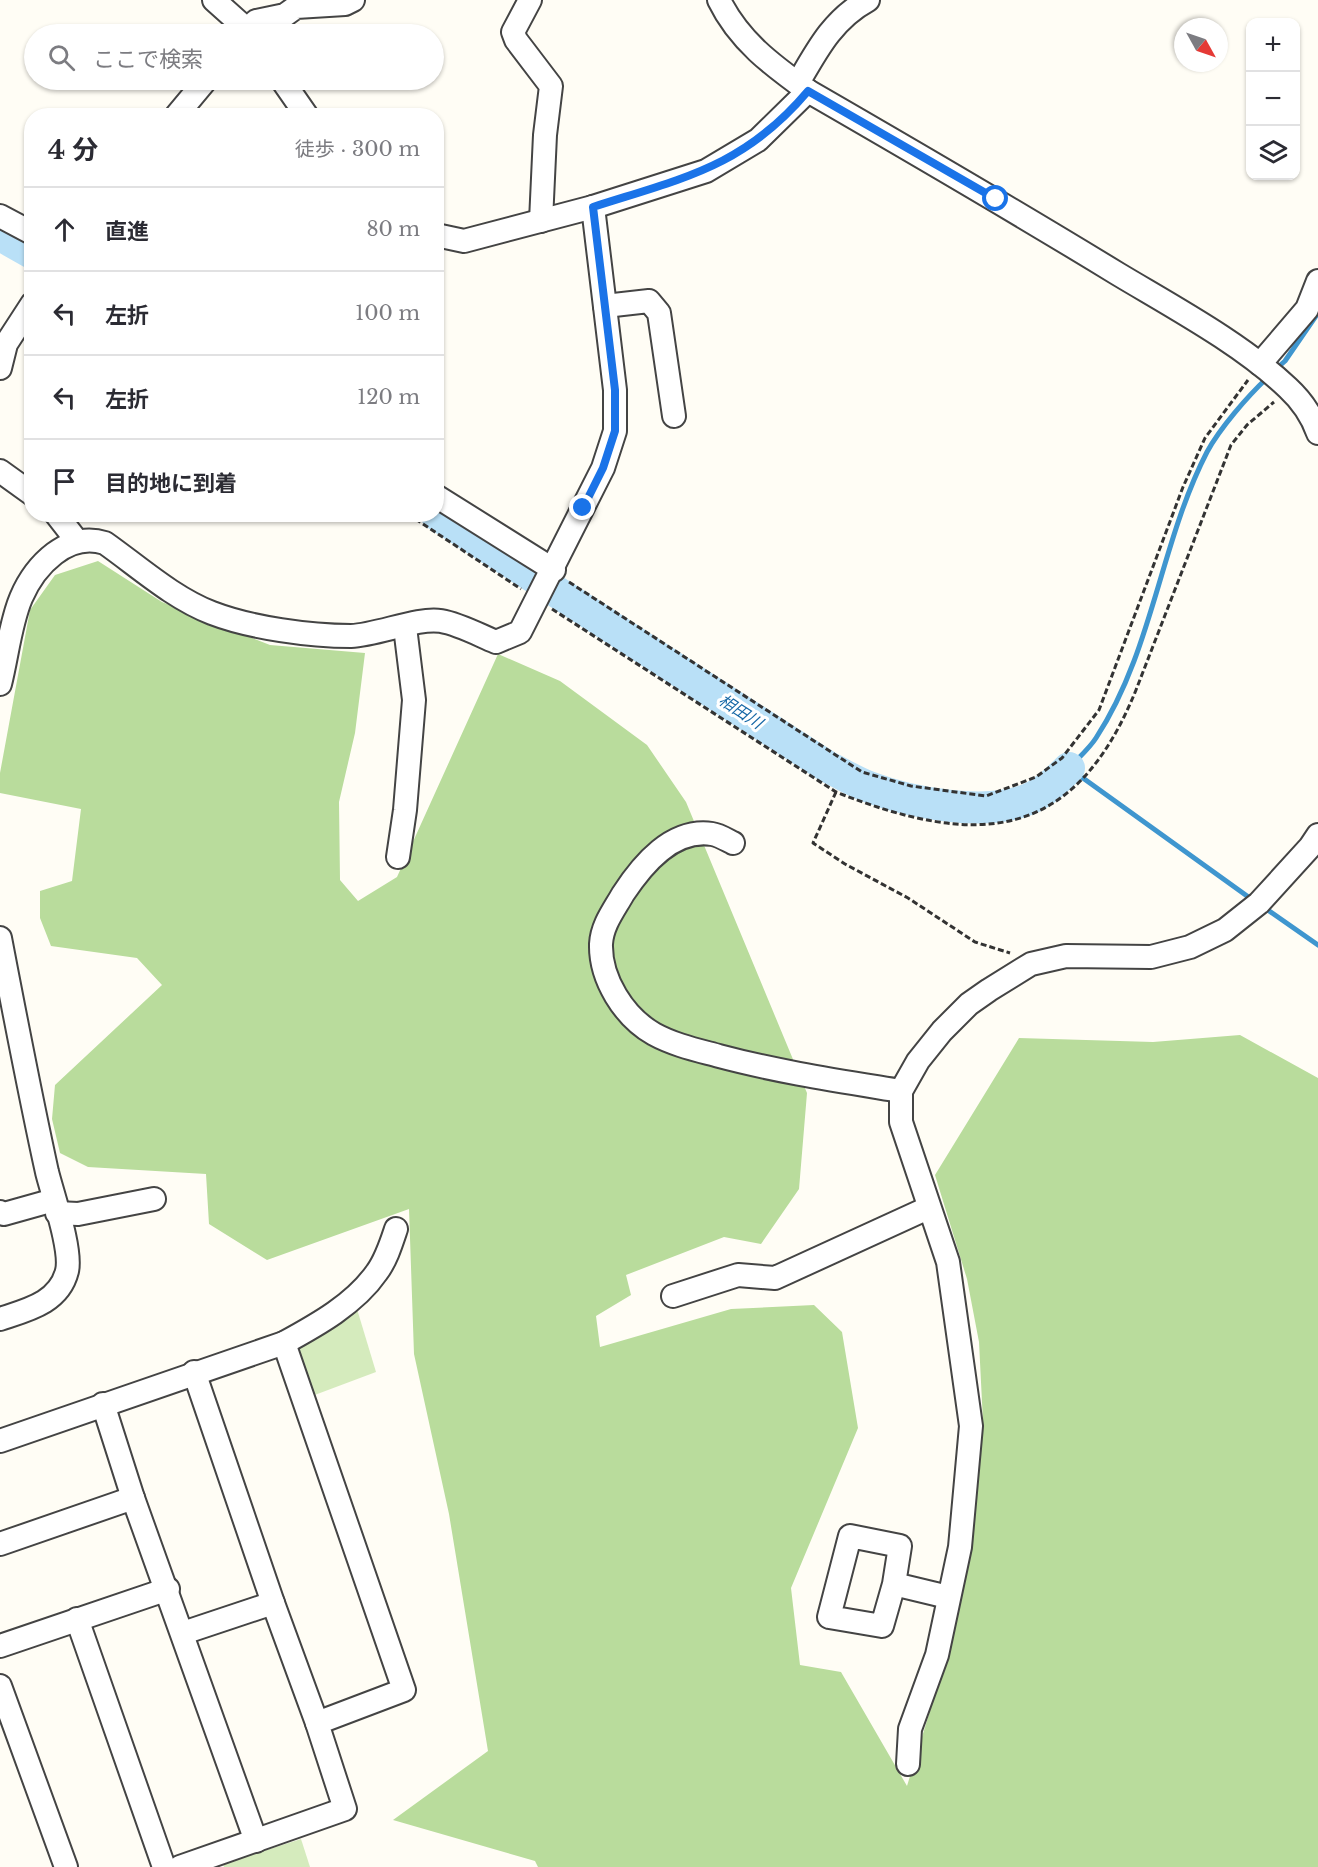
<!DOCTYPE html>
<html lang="ja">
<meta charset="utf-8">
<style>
body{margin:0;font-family:"Libre Baskerville","Noto Sans JP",serif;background:#f7f7f7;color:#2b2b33}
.controls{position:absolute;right:18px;top:18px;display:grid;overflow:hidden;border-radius:12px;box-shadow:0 2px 4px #0004}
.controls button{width:54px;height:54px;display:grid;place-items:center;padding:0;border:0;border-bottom:2px solid #e1e1e2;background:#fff;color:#2b2b33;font:30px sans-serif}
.compass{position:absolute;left:1174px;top:18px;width:54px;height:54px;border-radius:50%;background:#fff;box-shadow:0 2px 4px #0004;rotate:130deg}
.stop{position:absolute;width:18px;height:18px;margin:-14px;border:4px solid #1a73e8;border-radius:50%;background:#fff}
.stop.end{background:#1a73e8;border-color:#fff;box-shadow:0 2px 6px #0008}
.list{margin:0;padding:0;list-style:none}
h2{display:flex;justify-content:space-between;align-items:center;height:78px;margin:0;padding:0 24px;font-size:26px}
h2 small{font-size:20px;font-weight:400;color:#7c7c81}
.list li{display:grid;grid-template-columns:39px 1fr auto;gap:18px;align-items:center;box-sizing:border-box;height:84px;padding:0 24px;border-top:2px solid #e1e1e2}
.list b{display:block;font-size:22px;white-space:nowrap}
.list em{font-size:20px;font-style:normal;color:#7c7c81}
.icon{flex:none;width:33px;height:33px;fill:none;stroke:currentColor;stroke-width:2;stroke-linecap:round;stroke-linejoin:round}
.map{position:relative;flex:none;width:1318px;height:1867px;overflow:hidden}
.search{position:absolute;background:#fff;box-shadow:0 2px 4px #0004;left:24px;top:24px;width:420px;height:66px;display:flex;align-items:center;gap:15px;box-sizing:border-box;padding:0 21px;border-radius:33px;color:#7c7c81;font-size:22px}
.panel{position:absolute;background:#fff;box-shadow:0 2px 4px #0004;left:24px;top:108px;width:420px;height:414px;border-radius:24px}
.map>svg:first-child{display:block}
</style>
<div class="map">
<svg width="1318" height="1867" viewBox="0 0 1318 1867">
<rect width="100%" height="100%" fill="#fffdf5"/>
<g fill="#d5ebbd">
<polygon points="357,1309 376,1372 312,1396 295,1347"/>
<polygon points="301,1839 310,1867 224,1867 223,1864"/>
</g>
<polygon fill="#b9dc9c" points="98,561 162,602 270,645 365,653 355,733 339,802 340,880 358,901 397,877 498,654 560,681 647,745 686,802 807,1093 799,1189 761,1244 724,1237 626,1275 631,1295 596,1316 600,1347 731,1309 814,1305 842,1332 858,1428 791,1588 800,1665 841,1672 907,1786 955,1629 983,1422 979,1342 967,1279 935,1175 1019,1038 1153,1042 1240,1035 1318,1078 1318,1867 538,1867 535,1861 393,1820 488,1751 449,1514 414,1354 409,1209 267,1260 209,1224 206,1174 88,1167 60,1153 52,1119 55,1085 162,985 137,958 51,946 40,918 40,891 72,881 81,809 0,793 0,773 30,610 55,575"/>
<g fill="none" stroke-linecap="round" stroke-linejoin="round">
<g stroke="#3f96cf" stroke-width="5">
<polyline points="1276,369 1285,361 1318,313"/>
<path d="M1254,901L1069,768C1078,758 1089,749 1096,738C1153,651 1160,543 1207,452C1220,428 1247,397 1267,378"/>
<polyline points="1262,906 1318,945"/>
</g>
<g stroke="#b9e0f7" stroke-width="32">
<polyline points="0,235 32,253"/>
<path d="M436,514L828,767C841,773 855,782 869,787C911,803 986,817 1029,799C1045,792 1057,780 1069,768"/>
</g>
<defs>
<g id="minor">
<polyline points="214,0 252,34"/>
<polyline points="530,0 513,32 516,40 551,86 545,135 541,221"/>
<path d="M719,0C739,41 772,65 808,91"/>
<polyline points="244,34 256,21 285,15 296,7 345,4 353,0"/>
<polyline points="282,80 307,116"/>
<path d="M798,83C817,50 833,19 868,0"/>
<polyline points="176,116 206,80"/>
<polyline points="0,216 32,233"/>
<path d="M436,235L464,241L593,207L706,171L758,140L808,91C912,151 1015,211 1118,274C1173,307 1242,344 1288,388C1301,400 1312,416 1318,433"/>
<polyline points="605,306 649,301 659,313 674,416"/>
<polyline points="1260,364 1307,309 1318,281"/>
<polyline points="0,368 6,344 32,304"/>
<polyline points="0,471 32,494"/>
<polyline points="436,496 554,570"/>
<polyline points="56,514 77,541"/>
<path d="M0,684C7,657 10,624 21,598C35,565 68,531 105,543C139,567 173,598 212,613C251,628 310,636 351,636C378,635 418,617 441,621C459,624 479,635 496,642L520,632L603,468L615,431V390L593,207"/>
<path d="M733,843C727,840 719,835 712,834C672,828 642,865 623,894C614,910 602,925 601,944C600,979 624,1017 654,1034C674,1045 697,1050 719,1056C779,1072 840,1081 901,1091"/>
<polyline points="398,857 405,810 414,700 405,627"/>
<path d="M0,938C15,1016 30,1095 47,1172C53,1196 72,1250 67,1271C59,1303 27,1310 0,1319"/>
<polyline points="0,1212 4,1214 54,1200"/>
<polyline points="57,1213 78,1214 154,1199"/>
<polyline points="673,1296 738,1275 775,1278 928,1208"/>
<polyline points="194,1372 273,1603 317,1723"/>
<polyline points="103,1404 133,1498 256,1841"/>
<path d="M0,1441L284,1343C317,1325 355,1304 377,1272C386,1260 391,1244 396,1229"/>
<polyline points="0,1544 133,1498"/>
<polyline points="894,1584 900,1546 850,1536 829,1617 882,1626 894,1584 948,1597"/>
<polyline points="77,1619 164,1867"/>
<polyline points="183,1633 273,1603"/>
<polyline points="0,1646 168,1589"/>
<polyline points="0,1686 66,1867"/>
<polyline points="908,1764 910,1729 937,1655 960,1547 971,1426 948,1262 901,1122 901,1091 918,1061 942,1031 969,1004 989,990 1031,964 1066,956 1151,957 1190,947 1225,930 1259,903 1310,847 1318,835"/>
<polyline points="180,1867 345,1809 317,1723 404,1690 284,1343"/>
</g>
</defs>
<use href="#minor" stroke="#444" stroke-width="26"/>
<g stroke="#333" stroke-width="3" stroke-dasharray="6 3" stroke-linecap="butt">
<polyline points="408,514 521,589"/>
<polyline points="569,582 862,772 911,786 986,796 1036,777 1062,758 1099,710 1183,487 1205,438 1248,380"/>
<path d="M552,609L836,792C977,848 1074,843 1136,690L1231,445L1247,425L1274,402"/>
<polyline points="836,792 813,843 845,864 908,898 975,942 1010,953"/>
</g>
<use href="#minor" stroke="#fff" stroke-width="22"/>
</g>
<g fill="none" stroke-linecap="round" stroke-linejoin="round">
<path stroke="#1a73e8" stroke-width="8" d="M583,508L603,468L615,431V390L593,207C683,178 744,167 808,91L996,199"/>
</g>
<g text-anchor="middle" stroke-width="6" stroke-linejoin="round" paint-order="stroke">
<g font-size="16" font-style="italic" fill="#1768a6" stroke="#fff">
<text transform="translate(741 711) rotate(33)" y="6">相田川</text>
</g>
</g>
</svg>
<div class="controls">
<button>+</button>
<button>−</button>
<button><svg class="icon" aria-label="layers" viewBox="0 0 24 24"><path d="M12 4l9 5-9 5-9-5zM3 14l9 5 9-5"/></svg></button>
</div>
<svg class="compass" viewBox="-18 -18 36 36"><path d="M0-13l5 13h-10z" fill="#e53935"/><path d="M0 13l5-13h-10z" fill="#7c7c81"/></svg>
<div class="stop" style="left:996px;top:199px"></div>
<div class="stop end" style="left:583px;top:508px"></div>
<div class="search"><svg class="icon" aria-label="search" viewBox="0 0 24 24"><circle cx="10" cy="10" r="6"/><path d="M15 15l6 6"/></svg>ここで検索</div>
<section class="panel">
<h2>4 分<small>徒歩 · 300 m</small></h2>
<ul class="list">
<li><svg class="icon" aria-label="ahead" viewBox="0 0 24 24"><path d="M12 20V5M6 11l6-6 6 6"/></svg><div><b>直進</b></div><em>80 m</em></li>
<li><svg class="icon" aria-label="left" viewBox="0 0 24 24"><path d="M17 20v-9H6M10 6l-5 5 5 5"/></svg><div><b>左折</b></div><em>100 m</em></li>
<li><svg class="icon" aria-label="left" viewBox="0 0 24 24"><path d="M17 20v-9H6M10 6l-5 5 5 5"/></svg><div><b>左折</b></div><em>120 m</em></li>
<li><svg class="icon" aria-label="arrive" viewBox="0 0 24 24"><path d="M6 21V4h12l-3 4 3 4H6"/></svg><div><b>目的地に到着</b></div></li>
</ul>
</section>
</div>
